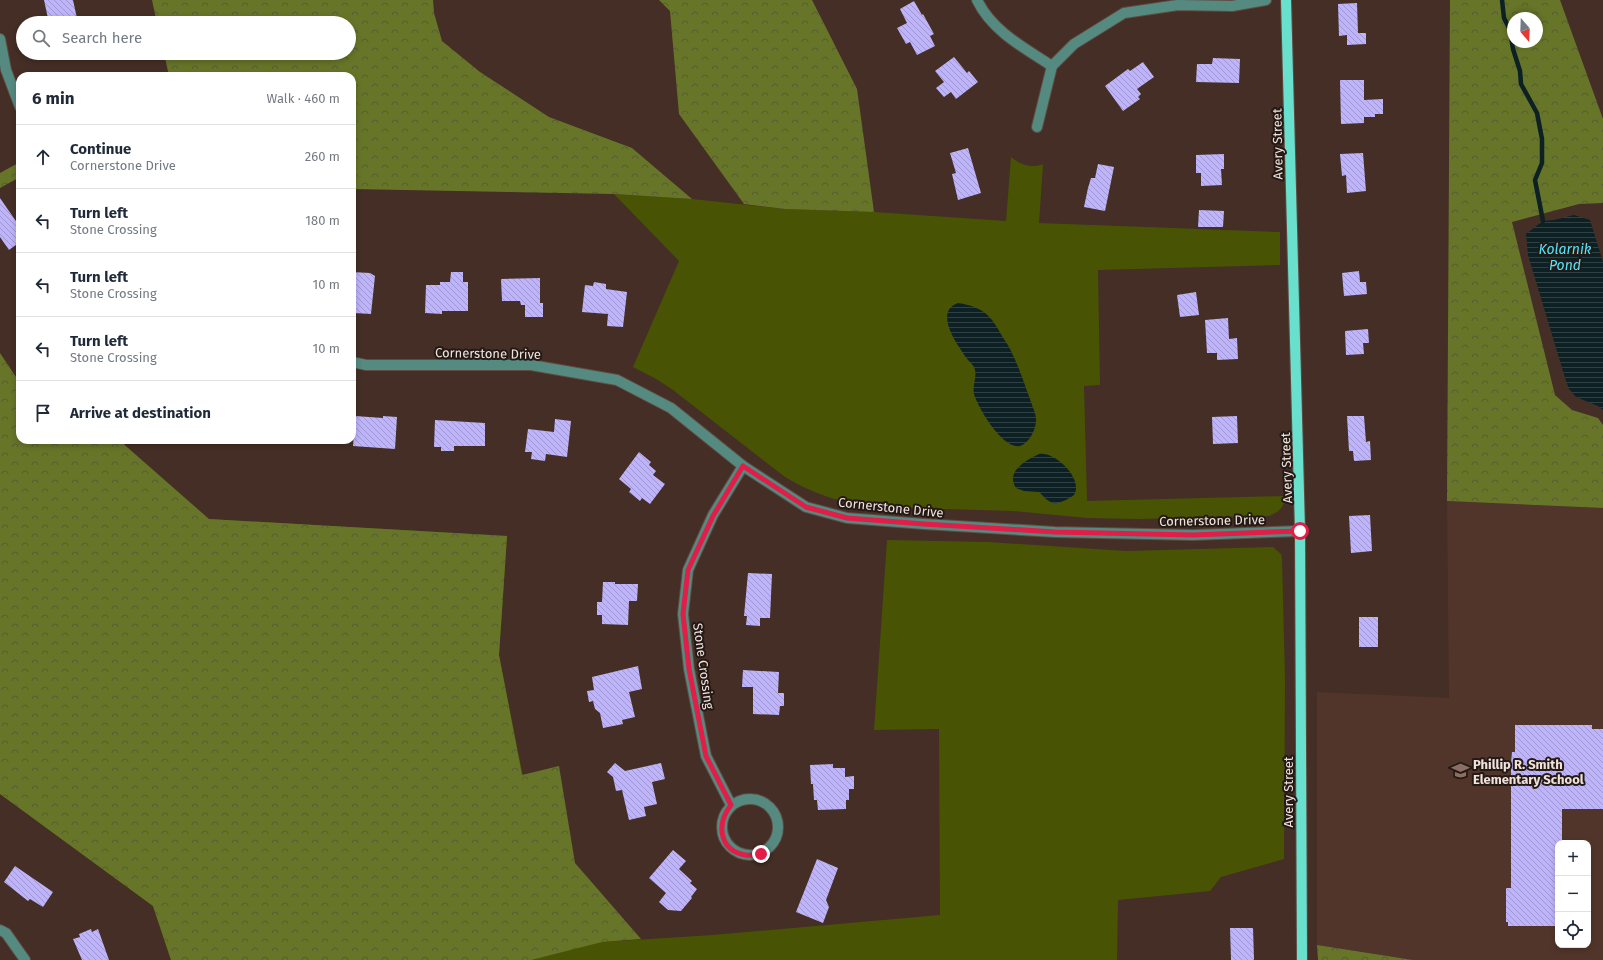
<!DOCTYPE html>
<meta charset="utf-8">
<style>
body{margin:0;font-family:"Fira Sans",sans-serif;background:#f6f6f7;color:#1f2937}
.controls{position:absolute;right:12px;bottom:12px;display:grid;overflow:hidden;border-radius:8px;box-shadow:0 2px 6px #0003}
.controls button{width:36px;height:36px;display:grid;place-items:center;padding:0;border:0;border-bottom:1px solid #e0e1e3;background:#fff;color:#1f2937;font:20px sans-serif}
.compass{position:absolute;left:1507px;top:12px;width:36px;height:36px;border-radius:50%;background:#fff;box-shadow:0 2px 6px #0003;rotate:161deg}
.stop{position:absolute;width:12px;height:12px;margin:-9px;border:3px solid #e11d48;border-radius:50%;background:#fff}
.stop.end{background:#e11d48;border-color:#fff;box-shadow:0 1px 4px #0008}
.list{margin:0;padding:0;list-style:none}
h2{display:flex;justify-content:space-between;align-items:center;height:52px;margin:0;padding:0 16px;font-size:17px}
h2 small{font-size:13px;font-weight:400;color:#747a83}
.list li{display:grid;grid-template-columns:26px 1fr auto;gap:12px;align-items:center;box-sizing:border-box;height:64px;padding:0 16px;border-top:1px solid #e0e1e3}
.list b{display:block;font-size:15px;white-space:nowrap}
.list p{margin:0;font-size:13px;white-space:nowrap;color:#747a83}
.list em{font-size:13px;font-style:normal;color:#747a83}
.icon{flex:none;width:22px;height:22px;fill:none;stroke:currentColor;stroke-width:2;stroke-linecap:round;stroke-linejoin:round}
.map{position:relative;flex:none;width:1603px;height:960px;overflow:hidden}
.search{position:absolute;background:#fff;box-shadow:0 2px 6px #0003;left:16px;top:16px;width:340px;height:44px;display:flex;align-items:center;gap:10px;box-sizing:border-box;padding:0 14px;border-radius:22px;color:#747a83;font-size:15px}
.panel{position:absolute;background:#fff;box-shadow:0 2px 6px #0003;left:16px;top:72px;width:340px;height:372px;border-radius:12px}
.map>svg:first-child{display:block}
</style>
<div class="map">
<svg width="1603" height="960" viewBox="0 0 1603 960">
<defs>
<pattern id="forest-crowns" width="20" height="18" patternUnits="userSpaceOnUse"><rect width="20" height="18" fill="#677528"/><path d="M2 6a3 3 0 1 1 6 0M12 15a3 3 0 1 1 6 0" fill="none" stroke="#585c35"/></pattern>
<pattern id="water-rules" width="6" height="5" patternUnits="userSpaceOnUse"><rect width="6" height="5" fill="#0d2024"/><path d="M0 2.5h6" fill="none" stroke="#314043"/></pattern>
<pattern id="building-back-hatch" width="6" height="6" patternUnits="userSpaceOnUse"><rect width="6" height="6" fill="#beb3fd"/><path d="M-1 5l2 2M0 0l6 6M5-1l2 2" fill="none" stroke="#a097ce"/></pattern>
</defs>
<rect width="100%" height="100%" fill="#442e25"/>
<path fill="#52352a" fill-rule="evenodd" d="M1447,501L1603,508V960H1413L1317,945V692L1449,698ZM1558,843H1588V945H1558Z"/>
<g fill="#485404">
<path d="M1011,157C1019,164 1032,169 1043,164L1039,223L1280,232V265L1098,270L1100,385L1084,386L1087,501L1285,496C1285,507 1279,512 1269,516L1139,519L1087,518L1013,511L880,507C845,504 814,495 785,477L673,390L658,380L633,367L679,261L614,194L692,199L785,209L874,212L1006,221Z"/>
<polygon points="0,502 209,519 507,536 499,655 537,847 602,942 713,935 940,915 939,729 874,730 887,540 988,542 1126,551 1273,547 1281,554 1282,559 1285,680 1284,859 1221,877 1210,891 1118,900 1117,960 171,960 153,906 0,794"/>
</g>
<g fill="url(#forest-crowns)" fill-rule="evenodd">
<polygon points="152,0 433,0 434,13 442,41 480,72 549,117 632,148 692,199 614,194 352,189 352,76 169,76 164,53 349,53 349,23 157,23"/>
<polygon points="659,0 812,0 857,89 874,212 785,209 744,204 679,114 670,11"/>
<path d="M1450,0H1560L1603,119V203L1579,204L1512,222L1555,395L1572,410L1598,418L1603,425V508L1447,501ZM1513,18H1537V42H1513Z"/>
<polygon points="20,162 20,177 0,188 0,173"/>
<polygon points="0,353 20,383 20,440 119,440 209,519 507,536 499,655 522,775 559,766 575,863 641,939 602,942 531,960 171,960 153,906 0,794"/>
<polygon points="1317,945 1413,960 1318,960"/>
</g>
<g fill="url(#water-rules)">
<polygon points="1574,215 1590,220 1603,262 1603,410 1598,406 1576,397 1569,389 1565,378 1528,255 1526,234 1543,221 1554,220"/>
<path d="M958,303C971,305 984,309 992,320C996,325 999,331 1002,336C1005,341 1009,346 1011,351C1019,367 1024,383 1030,399C1032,406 1037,415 1036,422C1035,431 1029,443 1020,446C1003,450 978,408 974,394C972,385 978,376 974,367C971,362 966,359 963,353C954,340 935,311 958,303Z"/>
<path d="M1039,454C1055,451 1084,479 1074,495C1068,499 1056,507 1049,501C1045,499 1043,495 1039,492L1024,491L1016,488C1005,472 1026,460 1039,454Z"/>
</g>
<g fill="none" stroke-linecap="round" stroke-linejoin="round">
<polyline stroke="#0d2024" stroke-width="4.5" points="1502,0 1504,18 1510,30 1513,49 1520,71 1521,84 1537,113 1542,139 1542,163 1535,180 1543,221"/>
</g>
<g fill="url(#building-back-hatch)">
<polygon points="44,0 73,0 78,23 49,23"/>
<polygon points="914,1 922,15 923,14 934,34 930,36 935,46 917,55 910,42 906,44 897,28 907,23 900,9"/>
<polygon points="1357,3 1358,33 1366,33 1366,44 1347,45 1347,35 1339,36 1338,4"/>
<polygon points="954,57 967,73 969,71 978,82 956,99 951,92 944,97 936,88 944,82 935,71"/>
<polygon points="1213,58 1240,59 1239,83 1196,82 1197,64 1212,64"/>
<polygon points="1143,62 1154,77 1137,89 1141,94 1138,97 1140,99 1123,111 1105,86 1128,69 1130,71"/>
<polygon points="1340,80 1364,80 1364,100 1383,99 1383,114 1375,114 1375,117 1364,117 1364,123 1341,124"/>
<polygon points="968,148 981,193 958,200 952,174 956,173 950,153"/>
<polygon points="1363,153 1366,191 1347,193 1346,175 1342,176 1340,154"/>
<polygon points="1224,154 1224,169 1221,169 1222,185 1201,186 1201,173 1196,173 1196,155"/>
<polygon points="1098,164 1114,167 1105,211 1084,207 1088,188 1091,178 1095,178"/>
<polygon points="0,198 20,227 20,242 9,250 0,237"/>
<polygon points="1199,210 1224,211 1223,227 1198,227"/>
<polygon points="1359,271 1360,282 1366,282 1367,294 1344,296 1342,273"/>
<polygon points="352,272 370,273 375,276 371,314 354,313 355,301 352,301"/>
<polygon points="451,272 463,272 463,282 468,282 468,311 442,311 442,314 425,313 426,285 440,285 440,282 450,282"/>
<polygon points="540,278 540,303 543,303 543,317 525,317 525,305 521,305 520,301 502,301 501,279"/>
<polygon points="594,282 606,284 606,289 627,292 623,327 607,326 608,314 582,312 585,285 593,286"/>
<polygon points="1196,292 1199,315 1180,317 1177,295"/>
<polygon points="1228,318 1229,339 1237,338 1238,359 1217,360 1217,353 1207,353 1205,320"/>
<polygon points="1368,329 1369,343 1363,343 1364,354 1346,355 1345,331"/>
<polygon points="355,416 383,418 383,416 397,417 395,449 353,446"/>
<polygon points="1237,416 1238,443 1213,444 1212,417"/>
<polygon points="1347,416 1364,416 1366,442 1370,441 1371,460 1354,461 1353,451 1349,451"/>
<polygon points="555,419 571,421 567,457 546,454 545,461 531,459 532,452 525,452 528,429 554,432"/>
<polygon points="435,420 485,423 485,446 454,446 454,451 441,451 441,447 434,447"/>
<polygon points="639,452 651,462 649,465 656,471 653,475 665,484 650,504 642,498 640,501 629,492 631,489 619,479"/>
<polygon points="1370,515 1372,551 1351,553 1349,516"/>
<polygon points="748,573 772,574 770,618 760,618 760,626 746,625 747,616 744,616"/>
<polygon points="603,582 615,582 615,584 638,584 637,601 629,601 628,625 602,624 602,615 597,615 597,602 602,602"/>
<rect x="1359" y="617" width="19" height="30"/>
<polygon points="638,666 642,689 629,692 635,717 622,720 623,724 603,728 600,713 595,709 593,701 589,702 587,691 594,690 592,677"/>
<polygon points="743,670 779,672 778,693 784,693 784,706 780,706 779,715 753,714 753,687 742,687"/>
<polygon points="1515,725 1592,725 1592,729 1603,729 1603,809 1562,809 1562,843 1558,843 1558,926 1508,926 1508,922 1506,922 1506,888 1511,888 1511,763 1512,752 1515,752"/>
<polygon points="615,763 625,771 661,763 665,779 652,782 657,804 644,807 646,816 629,820 622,790 616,791 613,777 607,772"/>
<polygon points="833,764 833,768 845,768 845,777 854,776 854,789 849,789 849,800 846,800 846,809 818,810 817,800 814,800 813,784 811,784 810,765"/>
<polygon points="673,850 686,861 679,869 692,881 690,883 697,889 691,897 692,898 681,911 668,910 659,902 666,893 649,878"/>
<polygon points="817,859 838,868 826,900 829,907 823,923 796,912"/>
<polygon points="15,866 53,892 43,907 30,899 28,901 4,882"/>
<polygon points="1230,928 1253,928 1254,960 1231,960"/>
<polygon points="91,929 92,932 98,929 109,960 82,960 73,939 80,937 79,934"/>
</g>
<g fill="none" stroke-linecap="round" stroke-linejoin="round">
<defs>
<g id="minor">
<path d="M977,0C992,31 1024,48 1052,66"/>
<polyline points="0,39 6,70 20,107"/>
<polyline points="1037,127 1052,66 1074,44 1124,13 1178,5 1232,6 1266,0"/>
<polyline points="352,362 366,365 531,365 617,380 671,408 743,466 806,507 847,518 924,524 1055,532 1193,535 1300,531"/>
<circle cx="750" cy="827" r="28"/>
<polyline points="731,805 706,756 689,669 683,614 688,570 713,515 743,466"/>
<polyline points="0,930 6,933 25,960"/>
</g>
<polyline id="major" points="1286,0 1300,531 1302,960"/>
</defs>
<use href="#minor" stroke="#604b42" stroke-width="12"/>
<use href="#major" stroke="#604b42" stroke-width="12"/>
<use href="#minor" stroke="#558a81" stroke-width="10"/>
<use href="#major" stroke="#69dfce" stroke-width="10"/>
</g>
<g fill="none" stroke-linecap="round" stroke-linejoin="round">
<path stroke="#e11d48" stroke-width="5" d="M761,854C756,854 750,856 745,855C719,850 716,824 731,805L706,756L689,669L683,614L688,570L713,516L743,466L806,507L847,518L924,524L1055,532L1193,535L1300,531"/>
</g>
<defs>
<symbol id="school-bare" viewBox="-9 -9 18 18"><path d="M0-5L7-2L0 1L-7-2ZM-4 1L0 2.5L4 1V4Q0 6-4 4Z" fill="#8d6e63" stroke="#231915" stroke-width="2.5" paint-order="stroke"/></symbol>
</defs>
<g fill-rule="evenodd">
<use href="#school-bare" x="1448" y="758" width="25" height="25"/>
</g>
<g text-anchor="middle" stroke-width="4" stroke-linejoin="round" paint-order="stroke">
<g font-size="13" fill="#f1e2dc" stroke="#231915">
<text transform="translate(1277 144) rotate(-91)" y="5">Avery Street</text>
<text transform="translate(488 353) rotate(1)" y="5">Cornerstone Drive</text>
<text transform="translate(1286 468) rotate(-92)" y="5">Avery Street</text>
<text transform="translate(891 507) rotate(6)" y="5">Cornerstone Drive</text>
<text transform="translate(1212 520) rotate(-1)" y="5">Cornerstone Drive</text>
<text transform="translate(704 666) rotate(82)" y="5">Stone Crossing</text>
<text transform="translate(1288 792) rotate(-90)" y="5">Avery Street</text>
</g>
<g font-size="13" font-weight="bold" fill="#f1e2dc" stroke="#231915" text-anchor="start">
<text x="1473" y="769">Phillip R. Smith<tspan x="1473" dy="15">Elementary School</tspan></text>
</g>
<g font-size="14" font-style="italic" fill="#50e7fe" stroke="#231915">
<text x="1565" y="254">Kolarnik<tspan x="1565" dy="16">Pond</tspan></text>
</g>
</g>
</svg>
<div class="controls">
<button>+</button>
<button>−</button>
<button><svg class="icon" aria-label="locate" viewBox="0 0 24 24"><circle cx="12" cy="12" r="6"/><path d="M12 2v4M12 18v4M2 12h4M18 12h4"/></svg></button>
</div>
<svg class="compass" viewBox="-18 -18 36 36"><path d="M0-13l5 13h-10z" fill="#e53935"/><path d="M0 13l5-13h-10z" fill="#747a83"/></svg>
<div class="stop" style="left:1300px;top:531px"></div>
<div class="stop end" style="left:761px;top:854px"></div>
<div class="search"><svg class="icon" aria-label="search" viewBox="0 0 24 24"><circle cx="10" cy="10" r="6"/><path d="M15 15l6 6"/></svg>Search here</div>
<section class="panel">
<h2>6 min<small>Walk · 460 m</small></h2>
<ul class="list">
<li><svg class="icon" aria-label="ahead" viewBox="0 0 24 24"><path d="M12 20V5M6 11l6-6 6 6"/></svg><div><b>Continue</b><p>Cornerstone Drive</p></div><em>260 m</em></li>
<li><svg class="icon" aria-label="left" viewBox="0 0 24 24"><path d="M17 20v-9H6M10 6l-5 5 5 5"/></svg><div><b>Turn left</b><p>Stone Crossing</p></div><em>180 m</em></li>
<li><svg class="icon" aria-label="left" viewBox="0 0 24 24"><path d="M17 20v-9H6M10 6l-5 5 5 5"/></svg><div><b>Turn left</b><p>Stone Crossing</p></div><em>10 m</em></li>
<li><svg class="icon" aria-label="left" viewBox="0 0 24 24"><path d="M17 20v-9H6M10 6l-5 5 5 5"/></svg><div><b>Turn left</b><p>Stone Crossing</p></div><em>10 m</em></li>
<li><svg class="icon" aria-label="arrive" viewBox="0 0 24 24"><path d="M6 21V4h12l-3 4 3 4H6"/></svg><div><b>Arrive at destination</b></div></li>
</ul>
</section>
</div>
